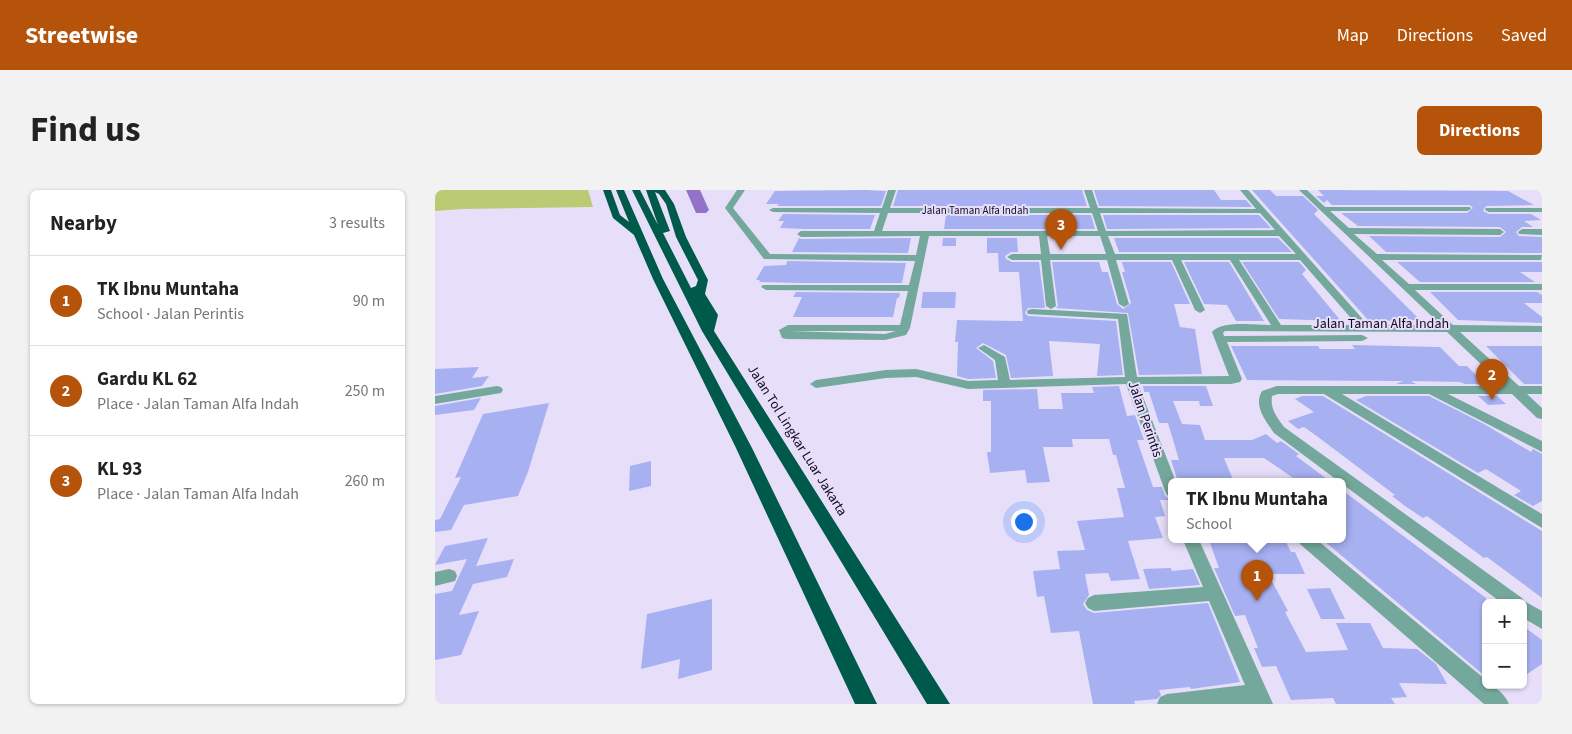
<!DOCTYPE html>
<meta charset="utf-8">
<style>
body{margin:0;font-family:"Source Sans 3",sans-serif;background:#f2f2f2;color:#222}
.controls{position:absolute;right:15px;bottom:15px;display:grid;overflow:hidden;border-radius:8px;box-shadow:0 1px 4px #0004}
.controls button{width:45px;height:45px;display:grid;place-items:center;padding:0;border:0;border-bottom:1px solid #e0e0e0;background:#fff;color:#222;font:25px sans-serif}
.you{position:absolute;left:588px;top:331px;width:18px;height:18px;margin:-12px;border:4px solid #fff;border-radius:50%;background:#1a73e8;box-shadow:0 0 0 8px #1a73e833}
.badge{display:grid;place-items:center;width:32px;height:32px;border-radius:50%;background:#b45309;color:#fff;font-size:16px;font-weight:700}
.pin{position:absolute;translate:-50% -41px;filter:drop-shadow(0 1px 2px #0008)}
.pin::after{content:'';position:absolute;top:26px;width:18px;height:15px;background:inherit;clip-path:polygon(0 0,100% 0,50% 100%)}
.popup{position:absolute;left:733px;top:288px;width:178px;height:65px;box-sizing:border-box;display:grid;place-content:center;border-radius:8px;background:#fff;filter:drop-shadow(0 1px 4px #0005);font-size:16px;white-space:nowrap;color:#767676}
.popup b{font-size:19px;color:#222}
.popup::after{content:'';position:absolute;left:50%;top:100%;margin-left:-10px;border:10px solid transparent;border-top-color:#fff}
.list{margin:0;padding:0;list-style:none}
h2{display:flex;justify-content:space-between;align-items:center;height:65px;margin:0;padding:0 20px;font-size:21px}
h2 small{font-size:16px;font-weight:400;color:#767676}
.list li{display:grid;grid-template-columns:32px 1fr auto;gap:15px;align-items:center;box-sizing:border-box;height:90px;padding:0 20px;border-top:1px solid #e0e0e0}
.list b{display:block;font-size:19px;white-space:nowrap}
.list p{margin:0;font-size:16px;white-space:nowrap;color:#767676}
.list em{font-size:16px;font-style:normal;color:#767676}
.map{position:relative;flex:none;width:1107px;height:514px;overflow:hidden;border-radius:8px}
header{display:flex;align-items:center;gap:30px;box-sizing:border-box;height:70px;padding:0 25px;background:#b45309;color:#fff}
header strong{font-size:24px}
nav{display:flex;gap:28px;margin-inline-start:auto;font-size:18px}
.intro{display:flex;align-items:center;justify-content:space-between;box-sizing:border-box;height:120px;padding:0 30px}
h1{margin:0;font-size:35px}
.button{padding:12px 22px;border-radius:8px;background:#b45309;color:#fff;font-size:18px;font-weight:700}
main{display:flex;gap:30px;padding:0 30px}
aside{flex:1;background:#fff;border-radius:8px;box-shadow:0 1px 4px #0004}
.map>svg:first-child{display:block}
</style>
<header>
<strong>Streetwise</strong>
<nav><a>Map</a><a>Directions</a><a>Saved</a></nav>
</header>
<div class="intro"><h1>Find us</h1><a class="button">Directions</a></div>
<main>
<aside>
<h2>Nearby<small>3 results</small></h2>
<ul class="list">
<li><span class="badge">1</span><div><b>TK Ibnu Muntaha</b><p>School · Jalan Perintis</p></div><em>90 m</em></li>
<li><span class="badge">2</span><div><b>Gardu KL 62</b><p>Place · Jalan Taman Alfa Indah</p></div><em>250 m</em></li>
<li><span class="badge">3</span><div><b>KL 93</b><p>Place · Jalan Taman Alfa Indah</p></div><em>260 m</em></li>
</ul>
</aside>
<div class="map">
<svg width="1107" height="514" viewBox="0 0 1107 514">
<rect width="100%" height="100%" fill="#e7dffa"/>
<polygon fill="#bacb74" points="0,0 153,0 158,17 28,19 0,21"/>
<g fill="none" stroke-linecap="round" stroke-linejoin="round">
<polygon fill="#9174ca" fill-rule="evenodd" points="251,0 265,0 274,20 271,23 261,23"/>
</g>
<g fill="#a7b0f1">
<polygon points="430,0 451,1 446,16 342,16 344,14 331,14 340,1"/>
<polygon points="463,0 647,0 652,16 458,16"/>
<polygon points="659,0 779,0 786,10 811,10 817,17 664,16"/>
<polygon points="817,0 835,0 841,6 868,6 883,20 879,24 985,130 934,131"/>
<polygon points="883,0 1073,1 1099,15 1051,16 1048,21 1054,24 1096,24 1106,30 1089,31 1098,37 1087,37 1081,42 1084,46 1107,47 1107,63 951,62 934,46 1065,47 1071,42 1065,37 923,36 906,23 1032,23 1038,18 1035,15 897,15 892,10 889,13 881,6 889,6"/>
<polygon points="348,24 440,25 435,39 369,39 345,38 349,31 343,31"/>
<polygon points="511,25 656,25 660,39 509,39"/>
<polygon points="668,25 824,25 836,38 672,39"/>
<polygon points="364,48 366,49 476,48 473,63 357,62"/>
<polygon points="508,48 521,48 521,56 507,56"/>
<polygon points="552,48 582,48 583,62 576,62 570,66 571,69 577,72 604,72 610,118 593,118 590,123 593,126 681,131 688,185 662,186 665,154 614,151 618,186 576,188 571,165 548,153 541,158 558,171 561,188 533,189 522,186 523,152 520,152 522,130 588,131 584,82 564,82 563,63 552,63"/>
<polygon points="679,48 843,48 857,62 684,62"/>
<polygon points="352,71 471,73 467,93 365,93 324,92 325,90 321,90 329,76 351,75"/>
<polygon points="617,72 664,72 667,82 673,82 682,114 688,119 696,113 687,82 690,82 687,72 736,72 755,114 739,114 745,137 760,139 767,184 704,185 693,123 621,118 623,116"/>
<polygon points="749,72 794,72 829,131 801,131 792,115 769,114"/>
<polygon points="807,72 864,72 871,80 867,84 906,131 844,129"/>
<polygon points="962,72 1107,72 1107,82 1085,82 1100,92 985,92"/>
<polygon points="361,102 465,103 464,108 462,108 458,127 358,127 367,107 358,107"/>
<polygon points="488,102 521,102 520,118 486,118"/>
<polygon points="995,102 1102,102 1107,105 1107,113 1089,113 1107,127 1107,133 1023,130"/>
<polygon points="917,155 1005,157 1024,176 1032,176 1050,194 1030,194 1025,192 976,191 981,194 961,194 968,191 812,190 796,156 883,156 885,159 920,159"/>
<polygon points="1051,156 1107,156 1107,194 1089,194"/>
<polygon points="44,177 37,188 54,186 47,196 0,204 0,179"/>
<polygon points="684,196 692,226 700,225 709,250 702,250 718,297 727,297 730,306 735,310 725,310 730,326 720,327 728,348 693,351 705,389 676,391 673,383 650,384 654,405 648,414 652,420 659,423 773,413 805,492 756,499 755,497 724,500 726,505 722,509 699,511 700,514 658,514 644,441 616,443 609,406 602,407 598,381 625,379 622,361 650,360 642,331 689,327 682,298 690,298 681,265 678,265 674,249 637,249 638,257 608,257 615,292 592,293 590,280 555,283 552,262 556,262 556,211 548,211 548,200 602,199 604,219 628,219 626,203 659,203 657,197"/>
<polygon points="708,196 771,196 778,216 765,216 764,211 738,211 747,234 765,235 770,250 817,250 831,244 842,253 846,251 864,264 861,266 896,292 864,292 829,268 789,268 799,292 743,292 736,270 744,270 733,233 724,233 714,202 709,202"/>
<polygon points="867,206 888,206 1107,341 1107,408 1052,367 1049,368 992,326 988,328 970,316 957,306 960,305 883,247 869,237 863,239 853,231 879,222 860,209"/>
<polygon points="931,206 994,206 1049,234 1096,262 1098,259 1107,264 1107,311 1098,316 1079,305 1086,301 1051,279 1043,283 921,210"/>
<polygon points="1043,206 1062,206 1071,214 1053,215"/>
<polygon points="46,208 39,220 0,225 0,216"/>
<polygon points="114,213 93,282 83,306 29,315 16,340 0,342 0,330 5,329 26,287 20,288 48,224"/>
<polygon points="216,271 216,296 194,301 195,276"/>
<polygon points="907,300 1051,408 1051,487 888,350 907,350"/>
<polygon points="53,348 41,376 79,369 72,387 38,394 24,425 44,421 26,465 0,470 0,404 17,401 32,369 0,375 10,356"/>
<polygon points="774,350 850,350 856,362 860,362 870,384 833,384 853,421 850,422 871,462 913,460 901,433 935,433 948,458 982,459 1001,474 1012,494 964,493 972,507 956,508 960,514 901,514 898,508 856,510 841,476 827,477 819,458 823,458 810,425 800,426 779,378 784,378"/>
<polygon points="736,378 737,381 758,379 765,395 714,399 708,379"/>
<polygon points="895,398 910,429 886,429 872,399"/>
<polygon points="277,409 277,480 243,489 245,469 206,479 212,424"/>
<polygon points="1088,436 1107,450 1107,474 1088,487"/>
</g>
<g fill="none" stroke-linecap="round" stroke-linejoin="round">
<g fill="#75a89c" fill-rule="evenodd">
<path d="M302,0H310L298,18L335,64L481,65L485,46L366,47L362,44L366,41H439L445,23L338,22L334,20L338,18H447L453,0H461L455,18H655L649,0H657L663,18L821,19L805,0H813L933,135H1006L864,0H872L890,17H1035L1036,19L1032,21H895L914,38L1065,39L1069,42L1065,45L919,44L942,64L1107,65L1106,70H947L974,94H1107V100H980L1018,135L1107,136V142H1025L1084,196H1107V204H1092L1107,218V229L1102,228L1077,204H1013L1107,251V262L994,204H907L1107,324V338L889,204H843L837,206C835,219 842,227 849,237L1087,408L1089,411L1107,421V439L1088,428V413H1067L839,243C831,231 818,216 827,201L842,196H1069L1012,142L790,141L788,143L789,146L927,145L933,148L927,151L792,152L807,189L805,192L796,194H703L741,292H737V306L732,305L730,301L691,194L533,199L481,187L451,188L381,198L375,194L381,190L451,180L481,179L533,191L563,190L560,170L543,158L549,155L570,167L575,190L690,187L683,129L593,124L592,122L593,120L597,119L692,124L702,187L794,186L777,142C787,130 820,135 836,135L795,70H746L770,120L765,123L760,120L737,70H681L694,114L689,117L684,114L672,70H615L621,116L616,119L611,116L606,70H577L572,67L577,64H606L604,46H494L475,138L471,145L450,150L351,149L347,148L344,140L353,135H465L473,101L331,100L326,97L328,95H474L480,71L329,69L290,18ZM453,23H657L663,41H447ZM665,23H825L840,40L671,41ZM612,46H665L671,64H615ZM673,46H844L861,64H680ZM804,70H865L922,135H846ZM355,141H461L450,144Z"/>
<polygon points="1051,18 1107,18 1107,22 1054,22 1050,20"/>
<polygon points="1087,39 1107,39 1107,45 1084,44 1083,42"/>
<polygon points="62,196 66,197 68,200 66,203 0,214 0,206"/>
<polygon points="748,350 764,350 838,514 722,514 725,507 732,504 810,495 774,411 659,421 653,418 650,413 653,408 659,405 768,397"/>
<path d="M863,350H882L1051,490V495C1061,495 1070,505 1074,514H1049L865,354Z"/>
<polygon points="14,379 20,381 22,386 20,391 0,396 0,382"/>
</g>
<g fill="#005a4c" fill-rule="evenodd">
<polygon points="168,0 176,0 185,25 194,32 181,0 189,0 228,89 317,258 442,514 420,514 301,258 218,89 199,45 178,28"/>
<path d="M197,0H205L223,35L211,0H230L239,14L251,47L273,90L270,104L283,125L279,141L515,514H492L267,141ZM220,2L224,4L231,14L241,47L263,90L261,96L256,98L228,43L235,41Z"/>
</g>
</g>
<g text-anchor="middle" stroke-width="4" stroke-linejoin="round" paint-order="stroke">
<g font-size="11" fill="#130b22" stroke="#e7dffa">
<text x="540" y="24">Jalan Taman Alfa Indah</text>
</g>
<g font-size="14" fill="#130b22" stroke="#e7dffa">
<text x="946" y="138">Jalan Taman Alfa Indah</text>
<text transform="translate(711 229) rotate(71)" y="5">Jalan Perintis</text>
<text transform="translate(363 250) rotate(58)" y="5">Jalan Tol Lingkar Luar Jakarta</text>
</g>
</g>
</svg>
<div class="controls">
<button>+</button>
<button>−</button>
</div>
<div class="you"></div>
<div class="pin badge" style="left:822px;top:411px">1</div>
<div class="popup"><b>TK Ibnu Muntaha</b>School</div>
<div class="pin badge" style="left:1057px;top:210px">2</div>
<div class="pin badge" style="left:626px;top:60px">3</div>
</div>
</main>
